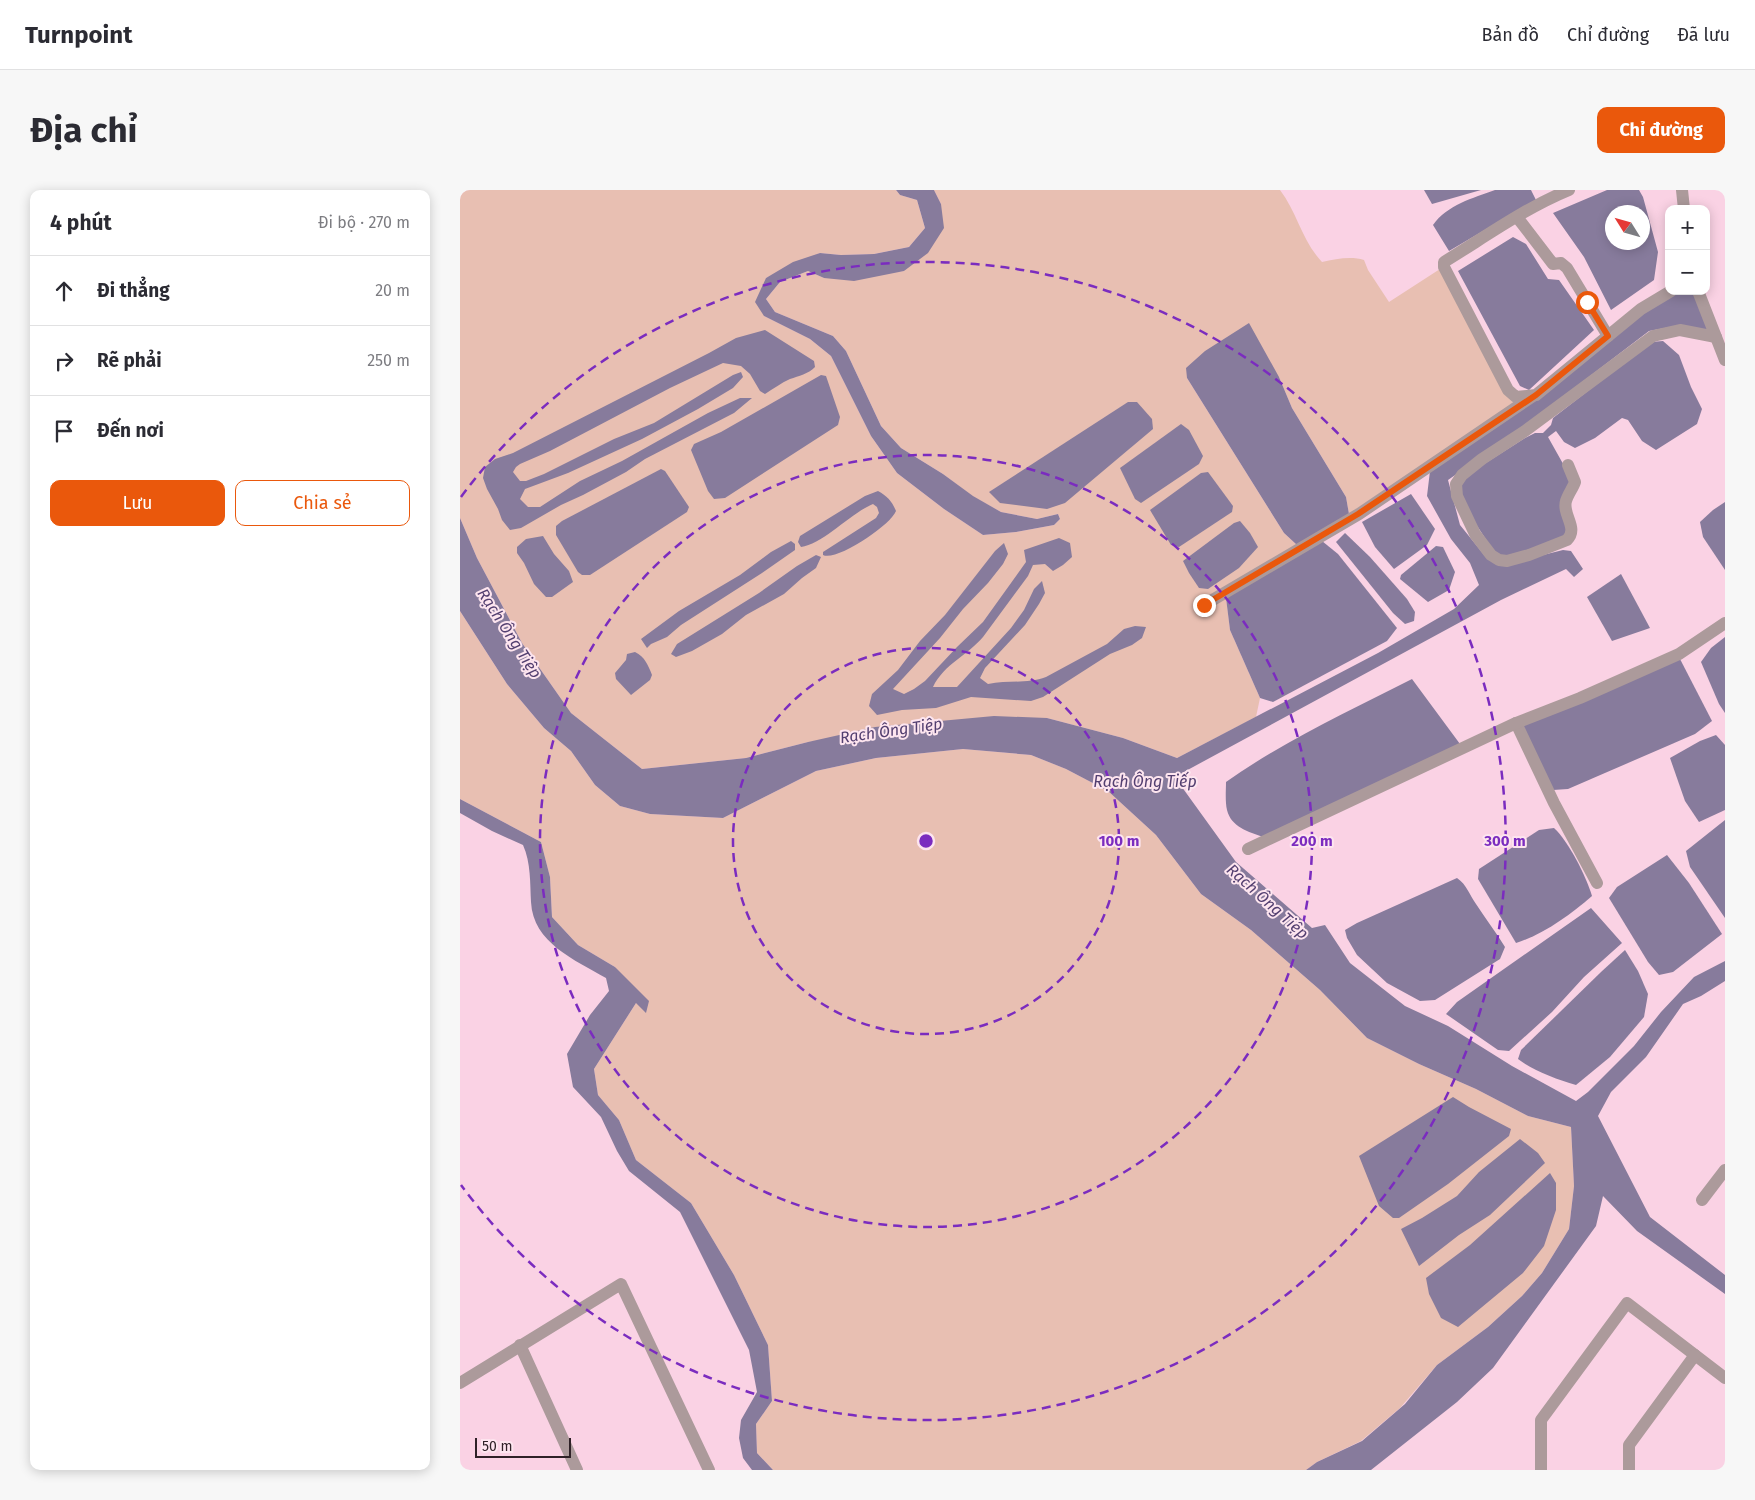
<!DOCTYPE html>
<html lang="vi">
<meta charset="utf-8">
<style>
body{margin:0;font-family:"Fira Sans",sans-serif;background:#f7f7f7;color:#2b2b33}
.controls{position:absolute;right:15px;top:15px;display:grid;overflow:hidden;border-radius:10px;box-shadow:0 2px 12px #0003}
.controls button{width:45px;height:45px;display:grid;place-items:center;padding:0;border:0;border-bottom:1px solid #e1e1e2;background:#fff;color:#2b2b33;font:25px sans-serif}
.compass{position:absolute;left:1145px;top:15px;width:45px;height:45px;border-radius:50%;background:#fff;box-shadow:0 2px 12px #0003;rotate:307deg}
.scale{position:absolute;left:15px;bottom:12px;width:96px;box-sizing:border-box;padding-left:5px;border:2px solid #2f2127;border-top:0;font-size:14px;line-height:18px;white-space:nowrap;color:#2f2127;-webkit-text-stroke:4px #fde5ef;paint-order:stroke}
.stop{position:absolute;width:15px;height:15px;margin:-11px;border:4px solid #ea580c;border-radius:50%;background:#fff}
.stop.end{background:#ea580c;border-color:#fff;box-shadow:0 1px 5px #0008}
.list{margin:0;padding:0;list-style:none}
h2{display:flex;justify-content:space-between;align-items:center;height:65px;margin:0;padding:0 20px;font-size:21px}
h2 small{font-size:16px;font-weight:400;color:#7c7c81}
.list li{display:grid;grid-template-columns:32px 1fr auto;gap:15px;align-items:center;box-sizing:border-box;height:70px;padding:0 20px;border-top:1px solid #e1e1e2}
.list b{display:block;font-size:19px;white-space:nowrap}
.list em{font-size:16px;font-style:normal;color:#7c7c81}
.actions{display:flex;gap:10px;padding:15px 20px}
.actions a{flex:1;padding:11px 0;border:1px solid #ea580c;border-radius:10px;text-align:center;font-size:18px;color:#ea580c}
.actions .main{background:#ea580c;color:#fff}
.icon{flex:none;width:28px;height:28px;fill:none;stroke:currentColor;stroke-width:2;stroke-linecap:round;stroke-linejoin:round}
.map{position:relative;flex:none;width:1265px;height:1280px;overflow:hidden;border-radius:10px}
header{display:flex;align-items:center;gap:30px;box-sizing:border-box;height:70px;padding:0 25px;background:#fff;border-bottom:1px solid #e1e1e2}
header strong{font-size:24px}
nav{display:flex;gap:28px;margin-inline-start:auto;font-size:18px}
.intro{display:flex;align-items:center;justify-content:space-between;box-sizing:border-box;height:120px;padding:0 30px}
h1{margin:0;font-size:35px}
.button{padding:12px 22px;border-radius:10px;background:#ea580c;color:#fff;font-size:18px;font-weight:700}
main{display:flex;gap:30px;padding:0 30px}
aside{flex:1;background:#fff;border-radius:10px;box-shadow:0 2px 12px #0003}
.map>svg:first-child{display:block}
</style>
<header>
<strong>Turnpoint</strong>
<nav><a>Bản đồ</a><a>Chỉ đường</a><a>Đã lưu</a></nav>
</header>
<div class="intro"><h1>Địa chỉ</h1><a class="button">Chỉ đường</a></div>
<main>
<aside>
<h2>4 phút<small>Đi bộ · 270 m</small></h2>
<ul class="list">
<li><svg class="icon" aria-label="ahead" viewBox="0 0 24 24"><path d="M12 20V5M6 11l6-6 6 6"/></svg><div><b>Đi thẳng</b></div><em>20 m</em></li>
<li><svg class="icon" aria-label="right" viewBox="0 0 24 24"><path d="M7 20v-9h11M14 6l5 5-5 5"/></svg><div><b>Rẽ phải</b></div><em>250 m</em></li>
<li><svg class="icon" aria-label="arrive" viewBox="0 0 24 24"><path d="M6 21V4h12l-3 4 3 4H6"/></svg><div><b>Đến nơi</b></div></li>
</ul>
<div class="actions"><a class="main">Lưu</a><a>Chia sẻ</a></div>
</aside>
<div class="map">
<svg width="1265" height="1280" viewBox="0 0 1265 1280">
<rect width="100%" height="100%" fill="#fad2e4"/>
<g fill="#e8bfb2">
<path d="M0,0H436L440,5L457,10L465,38L449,57L414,64L381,65L360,63L306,88L304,126L350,149L371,166L411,246L437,283L484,319L523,345L556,342L594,335L600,329L598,324L577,329L541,322L512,306L483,284L441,258L421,236L386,161L373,146L315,122L306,109L320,92L348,81L364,88L444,81L481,14L474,0H820C837,22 842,51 862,72C876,69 891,66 904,70L908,80L929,112L980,79L1058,211L889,324L886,307L832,218L819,187L727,188L824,343L837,355L766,408L770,440L800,508L796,527L717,568L663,548L587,528L348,552L286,568L182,579L111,523L62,453L17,368L0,328Z"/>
<polygon points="0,421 47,494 84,538 111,561 135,595 160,616 190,624 263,628 356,581 416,568 503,559 571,565 606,579 648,601 696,645 741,704 791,740 860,800 907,848 959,874 1016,899 1068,926 1111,937 1114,996 1109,1039 1082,1083 1062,1106 1028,1137 977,1175 940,1218 901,1251 857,1272 846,1280 313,1280 297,1263 296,1234 312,1211 308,1155 274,1085 231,1013 176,970 159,930 138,905 134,879 176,813 155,777 118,755 92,727 90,687 81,652 0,609"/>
</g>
<g fill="#877b9c" fill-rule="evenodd">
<polygon points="436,0 474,0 481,14 484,38 468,63 444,81 394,91 364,88 348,81 320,92 306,109 315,122 373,146 386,161 421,236 441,258 483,284 513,306 541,322 577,329 598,324 600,329 594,335 556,342 523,345 484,319 437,283 411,246 371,166 350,149 304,126 295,112 306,88 333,72 360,63 381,65 414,64 449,57 465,38 457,10 440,5"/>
<polygon points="964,0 1021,0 972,14"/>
<path d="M1035,0H1071L1076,10L989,61L973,35C987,15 1013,8 1035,0Z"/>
<path d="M1147,0H1179L1183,7L1198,62L1194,90L1151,120L1124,67L1093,23ZM1182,22V52H1152V22Z"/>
<polygon points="1053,47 1066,54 1088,89 1099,90 1134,140 1069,200 1060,196 998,81"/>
<polygon points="1220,101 1234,101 1248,140 1221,135 1189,141 1053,245 988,290 1000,335 1025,366 1043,375 1103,360 1111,361 1123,379 1114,387 1106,379 1041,410 722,583 719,593 776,672 852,738 865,735 890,773 945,816 988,836 1052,876 1116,911 1128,902 1174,856 1201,822 1234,787 1265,771 1265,791 1241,806 1223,814 1186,867 1151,902 1138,926 1190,1027 1265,1085 1265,1104 1177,1041 1143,1006 1136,1036 1033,1178 997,1212 911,1280 846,1280 857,1272 902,1251 945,1214 977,1175 1028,1137 1062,1106 1082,1083 1109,1039 1114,996 1111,937 1068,926 1016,899 959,874 907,848 860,800 791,740 741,704 696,645 648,601 606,579 571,565 503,559 416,568 356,581 263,628 190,624 160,616 135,595 111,561 84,538 47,494 0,421 0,328 17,368 62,453 111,523 182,579 286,568 348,552 415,537 534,526 587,528 663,548 717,568 918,463 994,419 1019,395 1010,373 991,349 967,306 970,281 1183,124"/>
<polygon points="789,133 819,187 832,218 886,307 889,324 837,355 824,343 727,188 726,178 745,161"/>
<path d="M305,140L354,171L355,177C348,184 339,186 330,189C321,193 313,199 305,204L300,201L290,184L281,176L263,173L210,198L90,261L60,274L56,277L53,282L60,291H66L84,284L154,249L194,233L273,185L281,182L283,187L273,198L238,219L182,249L108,283L65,299L60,309L68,317H80L120,291L162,271L248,223L280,208H292L274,223L185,269L166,282L123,305L101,315L61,338L50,340L42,330L38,319L27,299L23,288L25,277L35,269L53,263L249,163L276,148Z"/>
<polygon points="1203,151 1219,165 1231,197 1242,219 1237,234 1196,260 1182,251 1168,230 1162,228 1135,248 1115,258 1104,252 1096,241 1088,247 1111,288 1111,337 1098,352 1050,367 1036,365 999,308 999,290 1065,248 1075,243 1083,243 1091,235 1093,228 1191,152"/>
<polygon points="361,185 366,186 380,227 378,235 265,308 254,309 248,301 231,260 234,254 261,242"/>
<polygon points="668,212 677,212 692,229 693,239 605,313 587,319 540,313 529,302"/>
<polygon points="721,234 729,240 743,266 739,274 681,313 675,309 660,278"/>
<polygon points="201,279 205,281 229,317 227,322 130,385 122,385 118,382 96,345 96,336 102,331"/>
<polygon points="748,282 773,316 772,322 719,357 711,355 690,320 741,283"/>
<path d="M418,301C427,306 432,311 436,321C431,335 376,372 363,365V362L416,328L419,323L417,317L413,314C391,323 363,354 341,357L338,352L340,346L405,306Z"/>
<polygon points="951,304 975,339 967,355 934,379 915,357 902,332"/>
<polygon points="1265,312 1265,380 1243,347 1240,332 1253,320"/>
<polygon points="780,331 790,343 798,357 779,378 748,399 739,398 729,383 723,371 774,333"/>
<polygon points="885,343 910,367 947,409 955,422 954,431 945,434 933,423 876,352"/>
<polygon points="83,346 94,364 109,381 113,392 92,407 86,407 74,394 64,373 57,363 57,357 66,349"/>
<path d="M599,348L610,353L612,367L603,375L593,381L585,374L573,375L568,386L523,447C508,465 484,474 473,497H497L551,438L564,420L574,399L582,391L585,403L579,414L565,435L525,478L520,488L528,494C547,490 568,494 586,487L647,454L664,439L675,436L686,437L682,448L672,455L650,464L583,507L571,511L511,507L476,518L442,520L417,525L409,516L412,504L438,480L460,451L485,425L535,361L544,353L548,364L543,374L528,393L503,419L480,448L433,499L444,504L454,499L465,491L497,457L523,432L566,372L564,360Z"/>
<polygon points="331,351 335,354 335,360 302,383 221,435 207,447 191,454 187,458 181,449 219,421 280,385 311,362"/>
<polygon points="862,351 878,364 937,438 927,451 813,512 800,508 770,440 766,408"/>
<polygon points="976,356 983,357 995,382 989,400 968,412 940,389 941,385"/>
<polygon points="356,365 361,367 356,378 342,388 324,404 286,425 262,444 232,461 216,467 211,464 217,454 299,403 337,376"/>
<polygon points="1161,384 1190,438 1152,451 1127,407"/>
<polygon points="1265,447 1265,523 1259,514 1241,472 1251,458"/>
<path d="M175,462C185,467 188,475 192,485L190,490L171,505L156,489L155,483L166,470L167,464Z"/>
<polygon points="1220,469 1252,531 1235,544 1108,599 1093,600 1062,536"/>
<path d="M952,489L1000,554L803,647C789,642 771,637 767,620C765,611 766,600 766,592C824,551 889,521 952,489Z"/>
<polygon points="1256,545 1265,555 1265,620 1239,632 1225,611 1210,568 1240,551"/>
<path d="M0,609L81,652L90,687L92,727L118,755L155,777L189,811L186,823L176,813L134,879L138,905L159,930L176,970L231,1013L274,1085L308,1155L312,1211L296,1234L297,1263L313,1280H292L283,1268L279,1248L281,1230L297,1202L289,1160L220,1022L169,981L157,961L141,927L113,897L107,864L130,825L149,801L146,788C115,770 73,753 71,712C70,693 71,673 63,655L32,641L0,623Z"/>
<polygon points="1265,630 1265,728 1230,677 1226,661"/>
<path d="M1094,638C1109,652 1126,686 1132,706C1110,725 1084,744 1056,753L1018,689L1019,679L1079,640Z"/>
<polygon points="1207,665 1229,693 1262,744 1213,782 1199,785 1188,772 1149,708 1157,697"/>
<path d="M997,688C1007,695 1009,704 1016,714C1025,728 1036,742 1045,757L1040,769L975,810L960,811L927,793L897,765L887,748L885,740L897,733Z"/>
<polygon points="1131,718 1162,753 1124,787 1092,822 1049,861 1038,860 986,824 997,812"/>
<path d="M1165,760L1178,781L1188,804L1184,827L1150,867L1116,895C1096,889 1074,881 1058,869L1061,860L1141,782Z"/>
<polygon points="993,907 1009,917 1051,939 1049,946 988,994 939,1028 933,1028 919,1016 899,966"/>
<polygon points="1060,949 1078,963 1085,973 1030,1025 999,1045 959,1076 941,1039 962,1028 997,1006 1019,982"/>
<polygon points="1090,983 1096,993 1096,1020 1084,1056 1063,1083 998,1137 981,1128 969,1104 966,1088 1010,1055"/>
</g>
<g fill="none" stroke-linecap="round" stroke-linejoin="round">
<g stroke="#ac9a9b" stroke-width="12">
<path d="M1109,0C1065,18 1025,47 984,72V77L1048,200L1056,207L1076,205L1181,119L1211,101"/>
<polyline points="1222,0 1224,19"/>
<polyline points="1057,27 1093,74 1101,73 1107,78 1148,146"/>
<polyline points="1238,101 1265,170"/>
<path d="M1108,275L1115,292C1113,298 1108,304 1106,311C1102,325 1119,338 1107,350L1069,365L1047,371L1039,370L1031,365L1015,344L997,306L996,294L1002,285L1022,269L1065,241L1193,146L1220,140L1256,147"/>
<polyline points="744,415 899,324 1073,206"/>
<polyline points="1056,533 1094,613 1137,693"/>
<polyline points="788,659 1056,533 1120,508 1219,464 1265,433"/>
<polyline points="1242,1010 1265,980"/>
<polyline points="60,1155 117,1280"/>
<polyline points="0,1193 161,1094 249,1280"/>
<polyline points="1081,1280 1081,1230 1167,1113 1265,1188"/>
<polyline points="1169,1280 1169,1255 1235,1165"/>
</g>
</g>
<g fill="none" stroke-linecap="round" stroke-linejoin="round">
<polyline stroke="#ea580c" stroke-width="6" points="744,415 898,324 1076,205 1148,146 1127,112"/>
</g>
<g fill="none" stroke="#7b2cbf" stroke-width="2.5" stroke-dasharray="9 6">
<circle cx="466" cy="651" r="193"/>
<circle cx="466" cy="651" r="386"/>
<path d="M1 307A579 579 0 1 1 1 995"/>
</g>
<g text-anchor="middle" stroke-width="4" stroke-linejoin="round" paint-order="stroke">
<g font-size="16" font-style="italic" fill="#533f70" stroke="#fde5ef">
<text transform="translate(50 443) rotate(57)" y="6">Rạch Ông Tiệp</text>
<text transform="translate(431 540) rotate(-8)" y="6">Rạch Ông Tiệp</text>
<text x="685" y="597">Rạch Ông Tiếp</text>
<text transform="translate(808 711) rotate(42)" y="6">Rạch Ông Tiệp</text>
</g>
</g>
<circle cx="466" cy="651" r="8" fill="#7b2cbf" stroke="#fde5ef" stroke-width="2.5"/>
<g font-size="15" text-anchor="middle" font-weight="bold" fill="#7b2cbf" stroke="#fde5ef" stroke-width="4" stroke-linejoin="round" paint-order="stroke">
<text x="659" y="656">100 m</text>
<text x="852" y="656">200 m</text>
<text x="1045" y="656">300 m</text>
</g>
</svg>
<div class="controls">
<button>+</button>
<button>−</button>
</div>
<svg class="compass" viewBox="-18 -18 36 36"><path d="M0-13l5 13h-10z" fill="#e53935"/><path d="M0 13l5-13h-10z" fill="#7c7c81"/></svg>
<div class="scale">50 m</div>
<div class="stop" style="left:1127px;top:112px"></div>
<div class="stop end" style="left:744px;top:415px"></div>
</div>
</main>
